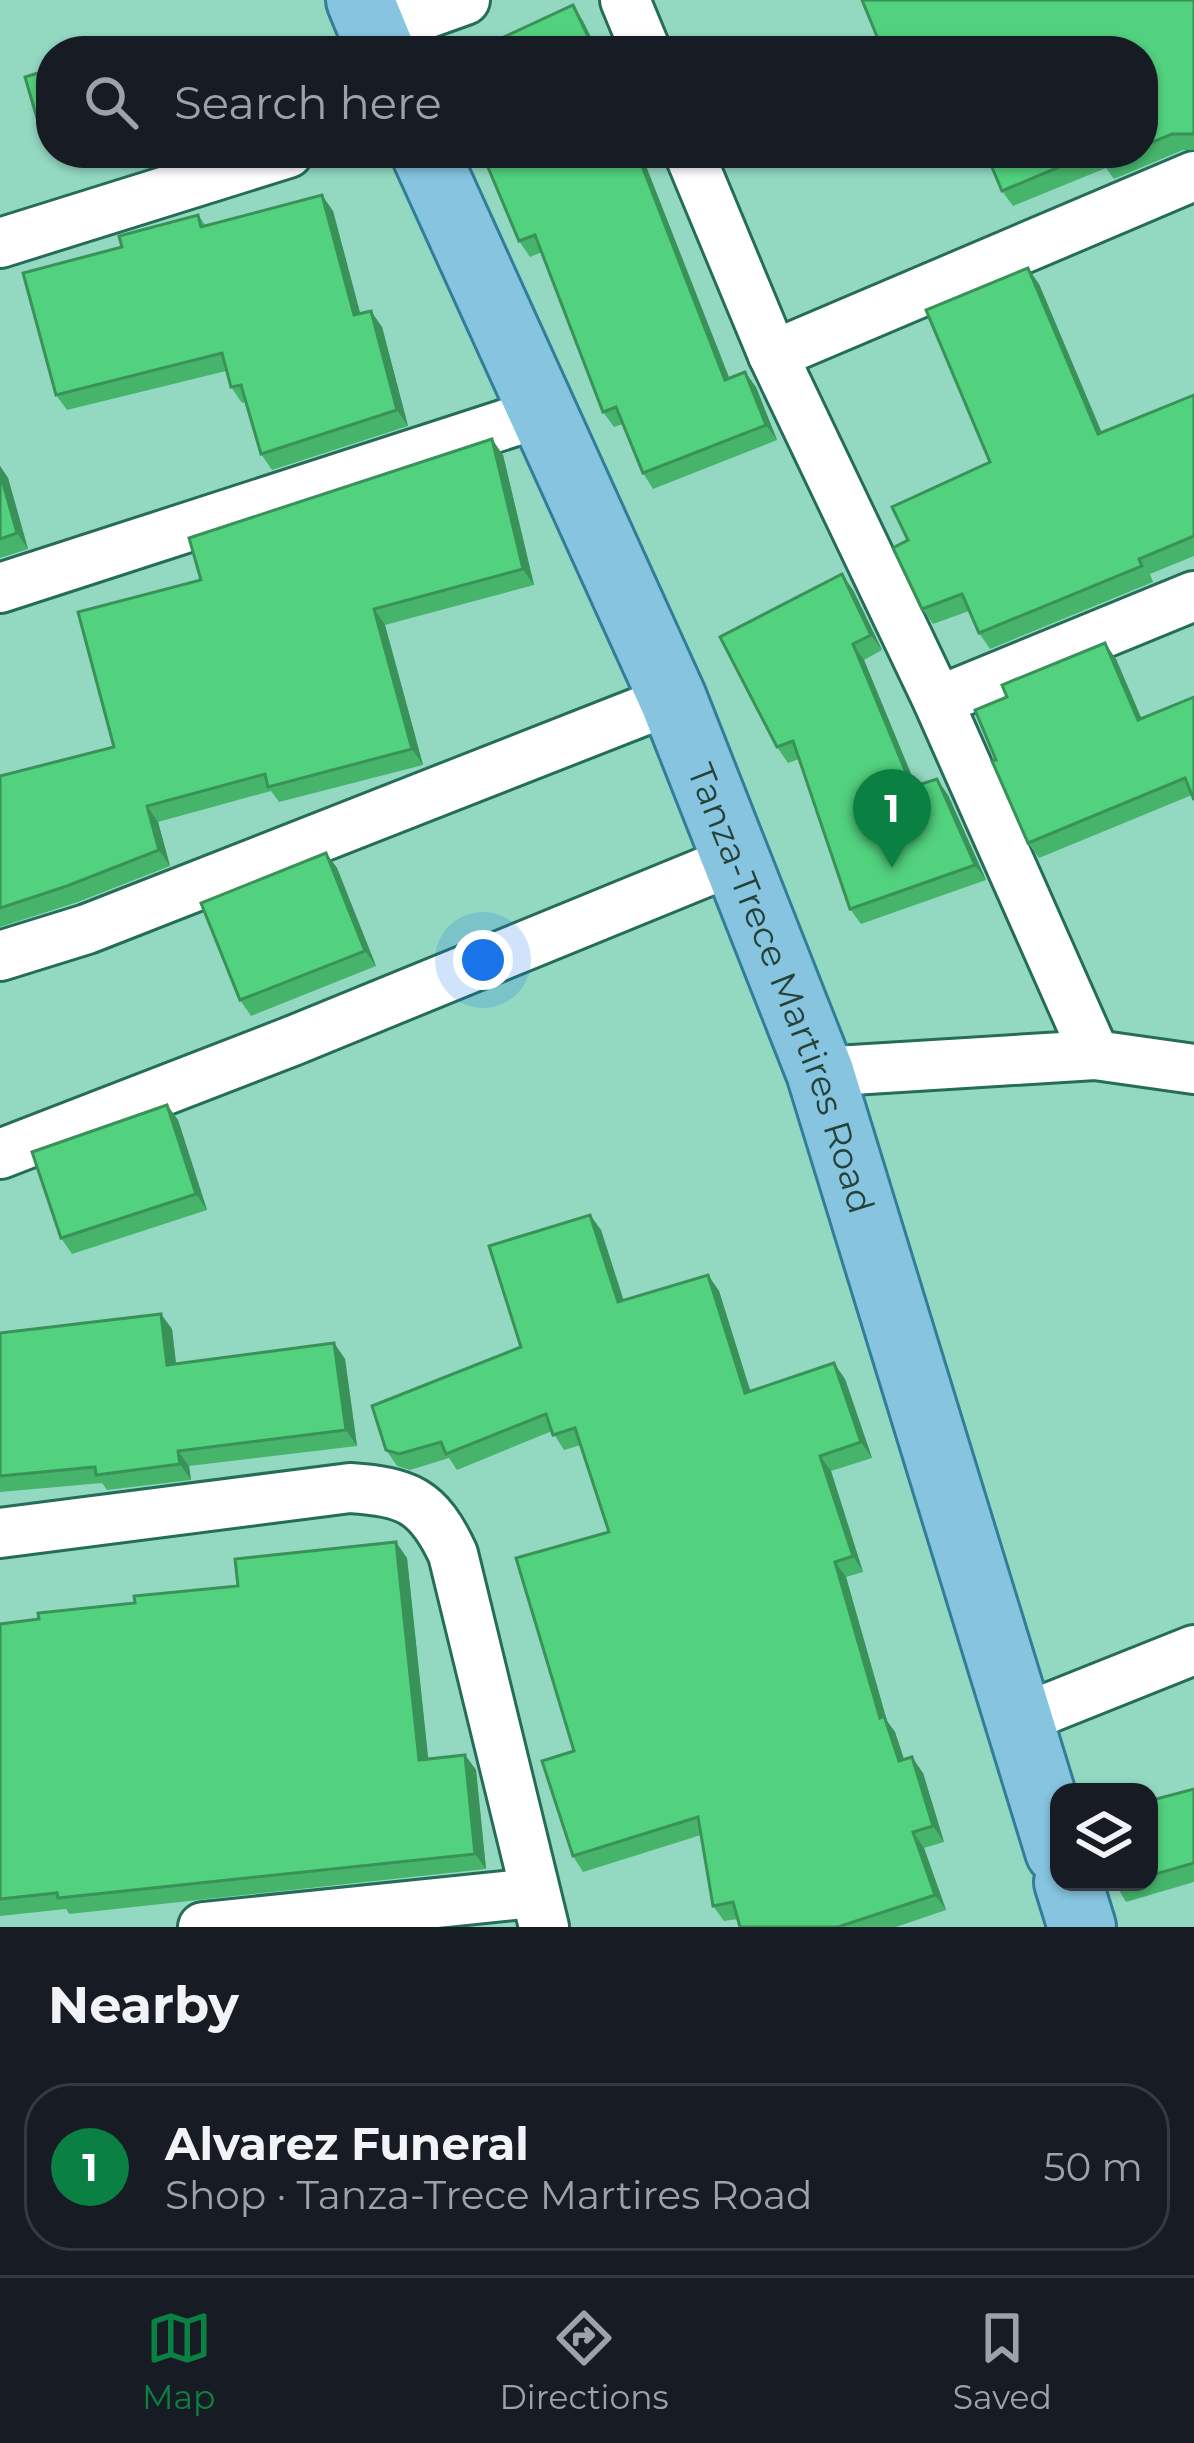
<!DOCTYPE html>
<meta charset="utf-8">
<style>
body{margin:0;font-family:Montserrat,sans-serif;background:#20242c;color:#f1f3f6}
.controls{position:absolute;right:36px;bottom:36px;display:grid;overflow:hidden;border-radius:24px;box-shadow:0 3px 9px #0004}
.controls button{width:108px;height:108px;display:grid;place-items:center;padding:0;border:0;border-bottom:3px solid #363941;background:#171b24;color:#f1f3f6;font:60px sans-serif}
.you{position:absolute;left:483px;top:960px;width:42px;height:42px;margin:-30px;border:9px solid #fff;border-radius:50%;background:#1a73e8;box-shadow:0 0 0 18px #1a73e833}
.badge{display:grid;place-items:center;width:78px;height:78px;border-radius:50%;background:#0b8043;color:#fff;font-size:39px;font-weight:700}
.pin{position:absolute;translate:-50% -99px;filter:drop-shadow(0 3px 6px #0008)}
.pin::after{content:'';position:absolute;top:63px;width:42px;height:36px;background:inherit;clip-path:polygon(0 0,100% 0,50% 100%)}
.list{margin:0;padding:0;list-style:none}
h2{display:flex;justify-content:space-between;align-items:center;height:156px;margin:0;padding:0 48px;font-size:51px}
h2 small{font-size:39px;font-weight:400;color:#9ea1a6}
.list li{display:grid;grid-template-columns:78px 1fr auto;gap:36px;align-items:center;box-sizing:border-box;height:168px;margin:0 24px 24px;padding:0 24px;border:3px solid #363941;border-radius:48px}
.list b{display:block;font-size:45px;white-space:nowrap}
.list p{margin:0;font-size:39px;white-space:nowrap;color:#9ea1a6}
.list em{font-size:39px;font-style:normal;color:#9ea1a6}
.icon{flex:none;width:66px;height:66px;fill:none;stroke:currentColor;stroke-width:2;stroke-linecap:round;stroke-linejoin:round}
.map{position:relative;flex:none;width:1194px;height:1927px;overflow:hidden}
.search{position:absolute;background:#171b24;box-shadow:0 3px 9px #0004;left:36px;right:36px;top:36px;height:132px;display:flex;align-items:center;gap:30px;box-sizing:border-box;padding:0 42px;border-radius:48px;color:#9ea1a6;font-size:45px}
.sheet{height:348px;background:#171b24}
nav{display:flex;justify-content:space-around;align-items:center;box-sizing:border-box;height:168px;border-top:3px solid #363941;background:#171b24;font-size:33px;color:#9ea1a6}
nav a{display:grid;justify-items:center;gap:6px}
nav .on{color:#0b8043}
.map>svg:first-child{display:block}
</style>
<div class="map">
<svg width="1194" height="1927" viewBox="0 0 1194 1927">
<rect width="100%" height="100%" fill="#93d9c2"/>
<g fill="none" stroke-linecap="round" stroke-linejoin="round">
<defs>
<g id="minor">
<polyline points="625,0 646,51"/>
<polyline points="373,33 465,0"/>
<polyline points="689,153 773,355 938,701 1095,1055"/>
<polyline points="0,243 288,153"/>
<polyline points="773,355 1194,176"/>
<polyline points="0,588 543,412"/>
<polyline points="938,701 1194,596"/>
<polyline points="0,956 87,929 673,699"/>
<polyline points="820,1072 1095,1055 1194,1069"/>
<polyline points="0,1154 292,1041 737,859"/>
<path d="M0,1533L350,1488C407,1492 428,1500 453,1554L544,1927"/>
<polyline points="1019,1720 1194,1650"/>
<polyline points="203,1927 534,1893"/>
</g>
<g id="primary">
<polyline points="360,0 381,51"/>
<path id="s1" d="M425,153L673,699L820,1072L1059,1851"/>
<polyline points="1068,1882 1082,1927"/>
</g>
</defs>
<use href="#minor" stroke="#256c59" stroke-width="54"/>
<use href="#primary" stroke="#307e98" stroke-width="72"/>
<use href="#minor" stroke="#fff" stroke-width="48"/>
<use href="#primary" stroke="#86c4df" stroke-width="66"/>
</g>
<g fill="#47b46c">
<polygon points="862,0 1194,0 1194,150 1183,150 1114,179 1106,168 1013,206 1002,191 986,153 1143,153 1143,51 883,51"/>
<polygon points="51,69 51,141 50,141 39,125"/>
<polygon points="494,178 729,378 756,387 777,440 653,489 643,473 623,424 614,427 603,412 542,252 530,257 519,241"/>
<polygon points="333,211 360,314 382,327 408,426 272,470 261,454 246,402 242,403 231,387 226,371 67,410 56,395 122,247 198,215 206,226"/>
<polygon points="1039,284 1102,433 1194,395 1194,556 1150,574 1153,582 990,649 979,633 969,611 933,624 922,609 908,540 990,462"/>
<polygon points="503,455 534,585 385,625 423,765 279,802 271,791 158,822 170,866 78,902 0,927 0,776 114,747 201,580"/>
<polygon points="0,466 8,478 28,549 0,558"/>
<polygon points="853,590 882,650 864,660 916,786 948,795 986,880 861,924 850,909 799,759 788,763 777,747"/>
<polygon points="1116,659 1141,718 1194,697 1192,795 1039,858 1028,843 996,760"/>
<polygon points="326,853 337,868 376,966 251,1016 240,1000"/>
<polygon points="167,1105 178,1120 207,1210 72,1254 61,1238"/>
<polygon points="590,1215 601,1230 624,1301 708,1275 719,1291 750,1391 845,1379 872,1458 831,1471 863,1572 846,1577 887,1721 895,1732 904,1760 923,1773 944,1842 924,1848 946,1910 896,1927 740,1927 738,1919 724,1921 713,1906 701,1835 583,1872 573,1856 574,1751 609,1532 581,1445 564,1450 552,1431 457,1470 449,1458 410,1470 397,1466 386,1450 521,1347"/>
<polygon points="172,1329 176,1364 334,1343 345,1359 357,1446 189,1466 191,1480 107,1490 102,1483 0,1492 0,1333"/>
<polygon points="407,1558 428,1759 465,1755 476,1770 486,1869 69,1914 66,1909 0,1916 0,1624 39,1619"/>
<polygon points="1194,1789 1194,1882 1126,1902 1114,1882 1149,1882 1149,1801"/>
</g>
<g fill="#399258">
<polygon points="573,5 583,21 598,51 595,51"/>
<polygon points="637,153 641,153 736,395 725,380"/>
<polygon points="322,195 333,211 365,331 354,315"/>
<polygon points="1028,268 1039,284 1109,450 1098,434"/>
<polygon points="371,311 382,327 408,426 397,410"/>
<polygon points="745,372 756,387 777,440 766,425"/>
<polygon points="492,439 503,455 534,585 523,569"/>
<polygon points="0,466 8,478 28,549 17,533 0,473"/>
<polygon points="842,574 853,590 882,650 871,635"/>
<polygon points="374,609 385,625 423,765 412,749"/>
<polygon points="1105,643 1116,659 1149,736 1138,720"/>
<polygon points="853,644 864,660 923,803 912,787"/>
<polygon points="937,779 948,795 986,880 975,865"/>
<polygon points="147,806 158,822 170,866 159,850"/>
<polygon points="326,853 337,868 376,966 365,951"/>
<polygon points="167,1105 178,1120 207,1210 196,1194"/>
<polygon points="590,1215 601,1230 629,1318 618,1302"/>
<polygon points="708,1275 719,1291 756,1409 745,1393"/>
<polygon points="161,1314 172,1329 178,1381 167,1365"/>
<polygon points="334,1343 345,1359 357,1446 346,1430"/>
<polygon points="834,1363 845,1379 872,1458 861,1442"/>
<polygon points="178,1451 189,1466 191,1480 180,1464"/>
<polygon points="820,1456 831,1471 863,1572 853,1556"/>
<polygon points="396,1542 407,1558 430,1775 419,1760"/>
<polygon points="835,1562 846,1577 887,1721 895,1732 910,1777 899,1761 880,1718"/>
<polygon points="465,1755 476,1770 486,1869 475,1854"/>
<polygon points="912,1757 923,1773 944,1842 933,1826"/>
<polygon points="913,1832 924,1848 946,1910 935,1895"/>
</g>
<g fill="#52d17e" stroke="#399258" stroke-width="3">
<polygon points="862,0 1194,0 1194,134 1172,134 1143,146 1143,51 942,51 938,39 909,51 883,51"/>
<polygon points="573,5 595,51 474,51"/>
<polygon points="51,69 51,122 39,125 25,77"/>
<polygon points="482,153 637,153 725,380 745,372 766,425 643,473 616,407 603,412 535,235 519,241"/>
<polygon points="986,153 1092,153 1002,191"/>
<polygon points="1099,153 1128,153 1103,163"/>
<polygon points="322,195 354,315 371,311 397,410 261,454 241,385 231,387 222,353 56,395 23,273 122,247 119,236 198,215 201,227"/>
<polygon points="1028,268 1098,434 1194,395 1194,536 1139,559 1142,566 979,633 962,594 922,609 893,548 908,540 892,507 990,462 926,310"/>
<polygon points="492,439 523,569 374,609 412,749 268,787 265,774 147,806 159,850 67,886 0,908 0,776 114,747 78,612 201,580 189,538"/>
<polygon points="0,473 17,533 0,539"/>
<polygon points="842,574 871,635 853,644 912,787 937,779 975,865 850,909 793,741 777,747 720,637"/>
<polygon points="1105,643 1138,720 1194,697 1194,800 1185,778 1028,843 992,761 996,760 975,710 1007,697 1002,685"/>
<polygon points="326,853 365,951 240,1000 201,903"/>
<polygon points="167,1105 196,1194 61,1238 32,1152"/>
<polygon points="590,1215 618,1302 708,1275 745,1393 834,1363 861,1442 820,1456 853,1556 835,1562 880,1718 884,1716 899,1761 912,1757 933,1826 913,1832 935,1895 838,1927 740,1927 733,1902 713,1906 698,1817 573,1856 542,1761 574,1751 516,1558 609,1532 575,1428 553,1435 546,1414 446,1454 441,1442 399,1454 386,1450 372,1406 521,1347 489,1246"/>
<polygon points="161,1314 167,1365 334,1343 346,1430 178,1451 180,1464 96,1475 95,1467 0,1476 0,1333"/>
<polygon points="396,1542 419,1760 465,1755 475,1854 58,1898 57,1893 0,1899 0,1624 39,1619 38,1613 135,1603 134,1596 238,1586 235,1559"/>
<polygon points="1194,1789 1194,1863 1149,1876 1149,1801"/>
</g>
<g text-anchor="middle" stroke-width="9" stroke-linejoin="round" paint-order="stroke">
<g font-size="36" fill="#26433a" stroke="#d0f2e6">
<text dy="13" stroke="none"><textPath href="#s1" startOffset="909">Tanza-Trece Martires Road</textPath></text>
</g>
</g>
</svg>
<div class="controls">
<button><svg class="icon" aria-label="layers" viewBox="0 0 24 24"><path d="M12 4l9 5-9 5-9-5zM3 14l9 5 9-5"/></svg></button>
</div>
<div class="you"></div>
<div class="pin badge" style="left:892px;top:868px">1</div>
<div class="search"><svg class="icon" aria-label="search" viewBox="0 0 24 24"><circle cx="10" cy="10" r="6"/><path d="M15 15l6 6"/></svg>Search here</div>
</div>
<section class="sheet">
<h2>Nearby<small></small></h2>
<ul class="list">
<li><span class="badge">1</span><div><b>Alvarez Funeral</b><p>Shop · Tanza-Trece Martires Road</p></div><em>50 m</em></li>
</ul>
</section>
<nav>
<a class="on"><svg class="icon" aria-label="map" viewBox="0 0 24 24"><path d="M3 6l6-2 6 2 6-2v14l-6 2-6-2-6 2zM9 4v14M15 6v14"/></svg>Map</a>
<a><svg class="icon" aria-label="directions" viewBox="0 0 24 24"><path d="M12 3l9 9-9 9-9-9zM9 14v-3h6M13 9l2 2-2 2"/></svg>Directions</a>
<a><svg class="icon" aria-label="saved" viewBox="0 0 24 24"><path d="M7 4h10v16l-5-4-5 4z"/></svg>Saved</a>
</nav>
